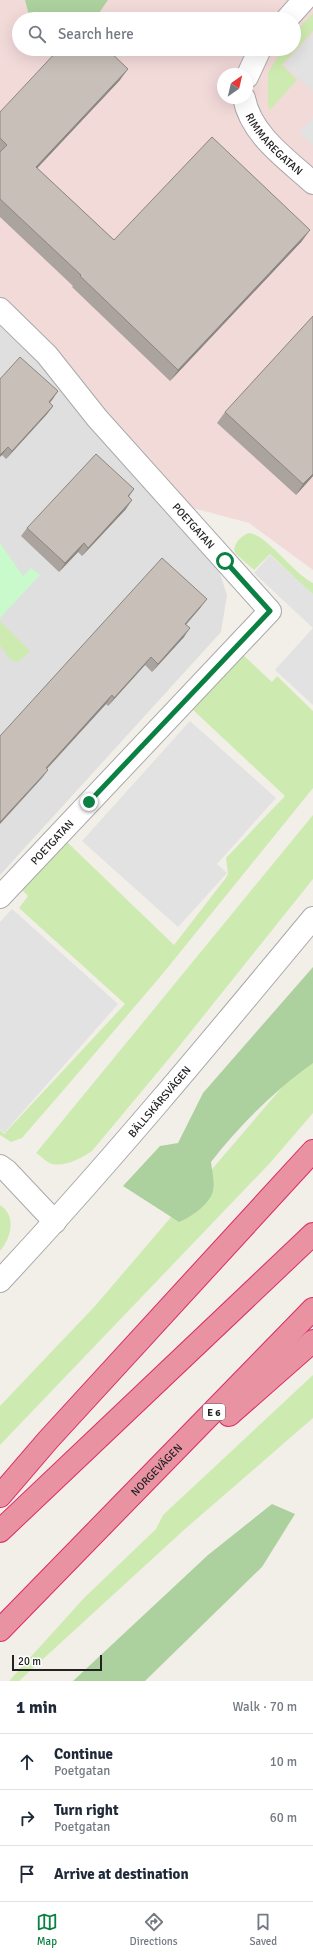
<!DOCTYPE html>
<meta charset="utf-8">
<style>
body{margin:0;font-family:Signika,sans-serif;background:#f6f6f7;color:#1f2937}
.compass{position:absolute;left:217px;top:68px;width:36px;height:36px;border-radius:50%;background:#fff;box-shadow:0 4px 16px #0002;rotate:34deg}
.scale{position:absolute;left:12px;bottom:10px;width:90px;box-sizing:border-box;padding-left:4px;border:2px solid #222;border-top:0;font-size:11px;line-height:14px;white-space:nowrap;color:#222;-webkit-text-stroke:3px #fff;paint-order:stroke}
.stop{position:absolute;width:12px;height:12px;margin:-9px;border:3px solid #0b8043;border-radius:50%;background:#fff}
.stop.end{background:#0b8043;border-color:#fff;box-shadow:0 1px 4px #0008}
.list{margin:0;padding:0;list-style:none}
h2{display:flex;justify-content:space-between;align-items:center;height:52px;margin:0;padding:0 16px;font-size:17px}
h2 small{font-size:13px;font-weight:400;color:#747a83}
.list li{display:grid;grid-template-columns:26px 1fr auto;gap:12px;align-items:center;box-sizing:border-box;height:56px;padding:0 16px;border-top:1px solid #e0e1e3}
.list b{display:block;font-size:15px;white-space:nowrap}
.list p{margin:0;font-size:13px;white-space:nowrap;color:#747a83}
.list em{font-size:13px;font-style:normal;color:#747a83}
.icon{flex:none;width:22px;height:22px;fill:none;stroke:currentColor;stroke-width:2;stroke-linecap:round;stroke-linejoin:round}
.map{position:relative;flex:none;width:313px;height:1681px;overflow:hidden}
.search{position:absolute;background:#fff;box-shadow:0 4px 16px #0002;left:12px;right:12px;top:12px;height:44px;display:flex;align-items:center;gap:10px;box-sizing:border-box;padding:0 14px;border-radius:22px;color:#747a83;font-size:15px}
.sheet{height:220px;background:#fff}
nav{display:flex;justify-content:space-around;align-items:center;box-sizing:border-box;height:56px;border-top:1px solid #e0e1e3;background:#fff;font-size:11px;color:#747a83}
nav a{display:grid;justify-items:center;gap:2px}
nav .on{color:#0b8043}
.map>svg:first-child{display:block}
</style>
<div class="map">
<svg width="313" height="1681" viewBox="0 0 313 1681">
<rect width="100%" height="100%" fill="#f2efe9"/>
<polygon fill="#e0dfdf" points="0,297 43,338 193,508 182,526 214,556 227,595 221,632 0,875"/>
<path fill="#f2dad9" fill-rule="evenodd" d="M0,0H25L30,19H19V49H294V19H95L108,0H313V570L249,523L193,508L43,338L0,297ZM223,74H247V98H223Z"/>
<g fill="#cdebb0">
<polygon points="313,13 313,31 282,65 297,80 270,110 268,106 268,73 282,49 294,49 294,34"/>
<path d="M249,533C266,534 294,574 313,583V595L270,554L254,570L236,554L234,550C235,542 242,535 249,533Z"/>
<polygon points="0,621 30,651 18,662 10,660 0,645"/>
<polygon points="243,655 272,682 277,676 313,711 313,788 160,977 67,1086 22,1138 11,1142 0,1135 0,1130 4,1134 125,1004 19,908 28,896 21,889 66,841 174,945 225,879 228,874 226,858 285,796 192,709"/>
<path d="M313,815V879L177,1049L92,1151C82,1158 65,1167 52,1164C47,1163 41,1156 36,1153Z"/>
<polygon points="313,1051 313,1113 270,1163 0,1445 0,1406 95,1306"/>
<path d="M0,1205C17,1216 11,1238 0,1251Z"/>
<polygon points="313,1375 313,1418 185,1529 19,1681 9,1681 84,1598 156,1529 163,1515"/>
</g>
<g fill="#add19e">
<polygon points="25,0 108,0 95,19 30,19"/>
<path d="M313,967V1063C275,1090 240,1125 211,1162C212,1170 215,1183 213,1191C210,1204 190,1218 179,1222L123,1186L160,1146L178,1143L203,1093Z"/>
<polygon points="272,1504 295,1514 262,1567 145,1681 73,1681 208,1555"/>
</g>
<polygon fill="#c8facc" points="0,543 23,576 31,568 40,575 0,618"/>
<g fill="#e2e2e2">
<polygon points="313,33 313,92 284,65"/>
<polygon points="313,117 313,146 299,133"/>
<polygon points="270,555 313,594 313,705 275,670 313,628 254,573"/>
<polygon points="190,721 276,798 217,864 227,873 178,927 82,841"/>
<polygon points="12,909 118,1004 4,1133 0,1129 0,922"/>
</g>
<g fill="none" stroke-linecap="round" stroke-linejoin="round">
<defs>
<g id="minor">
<polyline points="287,19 304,0"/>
<polyline points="247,77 260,49"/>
<path id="s1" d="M244,98C251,135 287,159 313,183"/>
<path id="s2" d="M0,309L47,355L97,418L270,611L0,897"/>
<polyline points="0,1166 7,1171 55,1222"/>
</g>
<g id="tertiary">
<path id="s3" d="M0,1281C109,1164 211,1041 313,918"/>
</g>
<g id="motorway">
<polyline points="229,1415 313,1341"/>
<polyline points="0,1496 48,1440 313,1151"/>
<polyline points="0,1531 313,1234"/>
<path id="s4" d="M0,1630L313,1309"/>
</g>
</defs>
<use href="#minor" stroke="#a9a9a9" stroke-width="24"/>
<use href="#tertiary" stroke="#a9a9a9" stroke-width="24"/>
<use href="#motorway" stroke="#dc2a67" stroke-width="24"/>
<use href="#minor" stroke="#fff" stroke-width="22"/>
<use href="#tertiary" stroke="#fff" stroke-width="22"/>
<use href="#motorway" stroke="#e892a2" stroke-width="22"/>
</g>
<g fill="#aba49e">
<polygon points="120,80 37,168 114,240 302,241 170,381 72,287 73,286 0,217 0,112"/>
<polygon points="0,379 58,391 50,403 53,406 47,414 6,459 2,455"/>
<polygon points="225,412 313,476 296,495 217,423"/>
<polygon points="134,489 129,497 126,509 82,556 78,552 59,572 21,536 27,528"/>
<polygon points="201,607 186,625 184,637 152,672 145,665 108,706 106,704 47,769 42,778 0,736"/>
</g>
<g fill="#8b8681">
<polygon points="128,69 120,80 28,178 36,167"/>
<polygon points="310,230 302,241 170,381 178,370"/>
<polygon points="58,391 52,400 43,410 49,402"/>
<polygon points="53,406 47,414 6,459 12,451"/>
<polygon points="8,447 2,455 0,457 0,455"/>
<polygon points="313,474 313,476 296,495 303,484"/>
<polygon points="132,500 126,509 82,556 88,548"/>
<polygon points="84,543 78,552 59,572 65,563"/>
<polygon points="207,599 201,607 179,632 185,624"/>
<polygon points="190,628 184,637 152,672 158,664"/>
<polygon points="151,657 145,665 108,706 114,698"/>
<polygon points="112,695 106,704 40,776 46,768"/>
<polygon points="48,770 42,778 0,824 0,822"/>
</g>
<g fill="#c7bfb8" stroke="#8b8681">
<polygon points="59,49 107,49 128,69 36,167 114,240 212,137 310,230 178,370 80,276 81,275 0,199 0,152 7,145 0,138 0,112"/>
<polygon points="313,316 313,474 303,484 225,412"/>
<polygon points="20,357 58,391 49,402 53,406 12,451 8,447 0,455 0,379"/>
<polygon points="96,454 134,489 128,496 132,500 88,548 84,543 65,563 27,528"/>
<polygon points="162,558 207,599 185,624 190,628 158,664 151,657 114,698 112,695 46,768 48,770 0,822 0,736"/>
</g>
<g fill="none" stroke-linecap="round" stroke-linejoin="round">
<polyline stroke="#0b8043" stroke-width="5" points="89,802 270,611 225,561"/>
</g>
<g text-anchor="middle" stroke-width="3" stroke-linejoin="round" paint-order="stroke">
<rect fill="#fff" stroke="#646464" stroke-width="1" x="203" y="1404" width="22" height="16" rx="3"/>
<g font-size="10" font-weight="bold" fill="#222">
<text x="214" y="1416">E 6</text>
</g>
<g font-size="11" fill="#222" stroke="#fff">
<text dy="4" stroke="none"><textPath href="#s1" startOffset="56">RIMMAREGATAN</textPath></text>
<text dy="4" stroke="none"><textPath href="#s2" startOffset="291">POETGATAN</textPath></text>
<text transform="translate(52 842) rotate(-47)" y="4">POETGATAN</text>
<text dy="4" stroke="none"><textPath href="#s3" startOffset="240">BÄLLSKÄRSVÄGEN</textPath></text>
<text dy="4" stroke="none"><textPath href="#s4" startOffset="224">NORGEVÄGEN</textPath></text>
</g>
</g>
</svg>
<svg class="compass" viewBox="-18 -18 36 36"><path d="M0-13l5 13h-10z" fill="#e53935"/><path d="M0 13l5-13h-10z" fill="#747a83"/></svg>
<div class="scale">20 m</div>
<div class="stop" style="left:225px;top:561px"></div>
<div class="stop end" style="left:89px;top:802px"></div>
<div class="search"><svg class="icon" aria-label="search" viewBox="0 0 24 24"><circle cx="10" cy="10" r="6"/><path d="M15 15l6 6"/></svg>Search here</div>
</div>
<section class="sheet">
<h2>1 min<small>Walk · 70 m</small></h2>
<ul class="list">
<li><svg class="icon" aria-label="ahead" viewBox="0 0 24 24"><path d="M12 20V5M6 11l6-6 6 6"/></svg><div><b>Continue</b><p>Poetgatan</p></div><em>10 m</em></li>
<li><svg class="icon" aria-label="right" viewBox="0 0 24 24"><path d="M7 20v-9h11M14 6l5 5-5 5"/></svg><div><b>Turn right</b><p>Poetgatan</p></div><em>60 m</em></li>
<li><svg class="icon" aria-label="arrive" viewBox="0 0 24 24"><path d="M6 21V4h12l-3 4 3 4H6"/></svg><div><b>Arrive at destination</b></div></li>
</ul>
</section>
<nav>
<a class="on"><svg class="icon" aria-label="map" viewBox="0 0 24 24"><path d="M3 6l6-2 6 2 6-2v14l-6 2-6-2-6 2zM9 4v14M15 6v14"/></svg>Map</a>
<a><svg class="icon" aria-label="directions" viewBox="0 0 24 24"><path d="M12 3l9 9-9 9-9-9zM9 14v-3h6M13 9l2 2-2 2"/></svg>Directions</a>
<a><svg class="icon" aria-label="saved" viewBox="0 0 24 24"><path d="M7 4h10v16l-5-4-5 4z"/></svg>Saved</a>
</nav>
